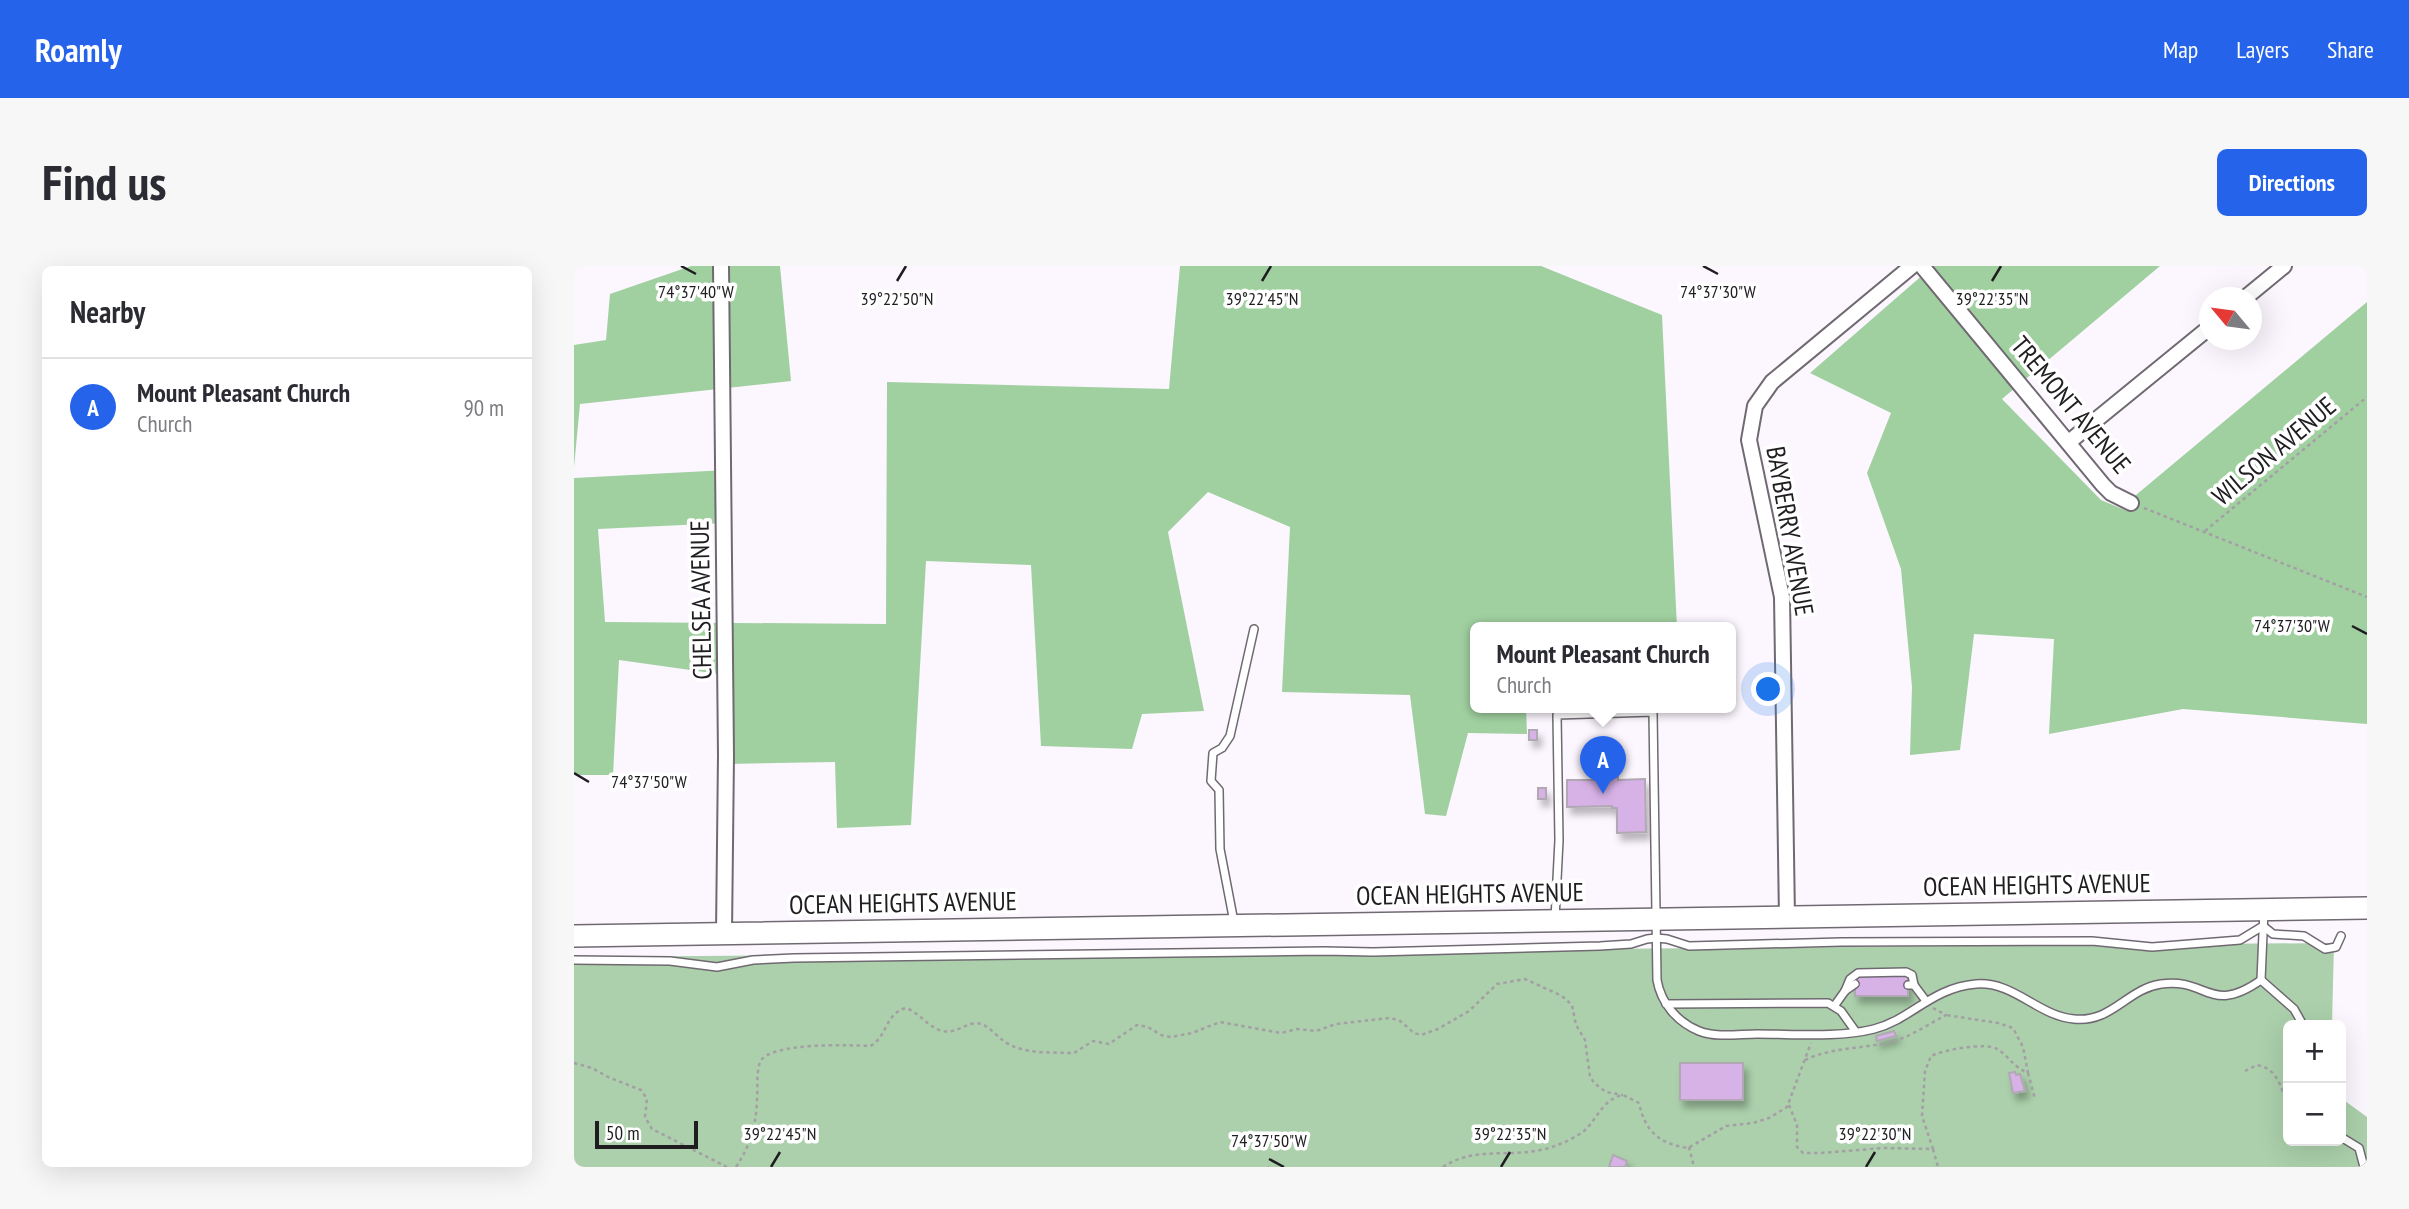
<!DOCTYPE html>
<meta charset="utf-8">
<style>
body{margin:0;font-family:"PT Sans Narrow",sans-serif;background:#f7f7f7;color:#2b2b33}
.controls{position:absolute;right:21px;bottom:21px;display:grid;overflow:hidden;border-radius:10px;box-shadow:0 7px 28px #0002}
.controls button{width:63px;height:63px;display:grid;place-items:center;padding:0;border:0;border-bottom:2px solid #e1e1e2;background:#fff;color:#2b2b33;font:35px sans-serif}
.compass{position:absolute;left:1625px;top:21px;width:63px;height:63px;border-radius:50%;background:#fff;box-shadow:0 7px 28px #0002;rotate:299deg}
.scale{position:absolute;left:21px;bottom:18px;width:103px;box-sizing:border-box;padding-left:7px;border:4px solid #201d21;border-top:0;font-size:19px;line-height:24px;white-space:nowrap;color:#201d21;-webkit-text-stroke:5px #fff;paint-order:stroke}
.you{position:absolute;left:1195px;top:424px;width:24px;height:24px;margin:-18px;border:5px solid #fff;border-radius:50%;background:#1a73e8;box-shadow:0 0 0 10px #1a73e833}
.badge{display:grid;place-items:center;width:46px;height:46px;border-radius:50%;background:#2563eb;color:#fff;font-size:23px;font-weight:700}
.pin{position:absolute;translate:-50% -58px;filter:drop-shadow(0 2px 4px #0008)}
.pin::after{content:'';position:absolute;top:37px;width:24px;height:21px;background:inherit;clip-path:polygon(0 0,100% 0,50% 100%)}
.popup{position:absolute;left:896px;top:356px;width:266px;height:91px;box-sizing:border-box;display:grid;place-content:center;border-radius:10px;background:#fff;filter:drop-shadow(0 2px 5px #0005);font-size:23px;white-space:nowrap;color:#7c7c81}
.popup b{font-size:26px;color:#2b2b33}
.popup::after{content:'';position:absolute;left:50%;top:100%;margin-left:-14px;border:14px solid transparent;border-top-color:#fff}
.list{margin:0;padding:0;list-style:none}
h2{display:flex;justify-content:space-between;align-items:center;height:91px;margin:0;padding:0 28px;font-size:30px}
h2 small{font-size:23px;font-weight:400;color:#7c7c81}
.list li{display:grid;grid-template-columns:46px 1fr auto;gap:21px;align-items:center;box-sizing:border-box;height:98px;padding:0 28px;border-top:2px solid #e1e1e2}
.list b{display:block;font-size:26px;white-space:nowrap}
.list p{margin:0;font-size:23px;white-space:nowrap;color:#7c7c81}
.list em{font-size:23px;font-style:normal;color:#7c7c81}
.map{position:relative;flex:none;width:1793px;height:901px;overflow:hidden;border-radius:10px}
header{display:flex;align-items:center;gap:42px;box-sizing:border-box;height:98px;padding:0 35px;background:#2563eb;color:#fff}
header strong{font-size:33px}
nav{display:flex;gap:38px;margin-inline-start:auto;font-size:24px}
.intro{display:flex;align-items:center;justify-content:space-between;box-sizing:border-box;height:168px;padding:0 42px}
h1{margin:0;font-size:49px}
.button{padding:18px 32px;border-radius:10px;background:#2563eb;color:#fff;font-size:24px;font-weight:700}
main{display:flex;gap:42px;padding:0 42px}
aside{flex:1;background:#fff;border-radius:10px;box-shadow:0 7px 28px #0002}
.map>svg:first-child{display:block}
</style>
<header>
<strong>Roamly</strong>
<nav><a>Map</a><a>Layers</a><a>Share</a></nav>
</header>
<div class="intro"><h1>Find us</h1><a class="button">Directions</a></div>
<main>
<aside>
<h2>Nearby<small></small></h2>
<ul class="list">
<li><span class="badge">A</span><div><b>Mount Pleasant Church</b><p>Church</p></div><em>90 m</em></li>
</ul>
</aside>
<div class="map">
<svg width="1793" height="901" viewBox="0 0 1793 901">
<defs>
<filter id="shadow"><feDropShadow dx="4" dy="7" stdDeviation="3.5" flood-color="#0004"/></filter>
</defs>
<rect width="100%" height="100%" fill="#fcf6fe"/>
<polygon fill="#abd0ab" points="1760,677 1758,759 1714,759 1714,875 1767,875 1767,832 1793,851 1793,901 0,901 0,691"/>
<g fill="#a0d0a0">
<polygon points="117,0 206,0 217,115 6,138 0,201 0,79 32,74 36,28"/>
<polygon points="606,0 967,0 1088,49 1103,362 901,362 901,442 952,442 953,468 894,467 872,550 851,548 836,429 708,426 716,261 634,226 594,266 630,445 568,448 558,483 467,480 457,299 352,295 337,559 263,562 261,496 153,498 152,409 45,394 39,509 0,509 0,212 153,204 151,257 24,263 31,356 312,358 313,116 595,123"/>
<polygon points="1359,0 1586,0 1428,133 1527,234 1553,245 1562,229 1793,36 1793,458 1609,443 1475,468 1480,373 1400,368 1386,484 1336,489 1338,421 1327,303 1293,207 1317,147 1236,107"/>
</g>
<g fill="#d7b2e7" stroke="#b0a8b3" stroke-width="2" filter="url(#shadow)">
<rect x="955" y="464" width="8" height="10"/>
<polygon points="1038,511 1044,511 1044,514 1071,513 1072,566 1043,567 1043,542 1038,542 1038,540 993,541 993,514 1038,514"/>
<rect x="964" y="522" width="8" height="11"/>
<rect x="1281" y="709" width="53" height="21"/>
<polygon points="1320,765 1322,770 1303,775 1302,770"/>
<rect x="1106" y="797" width="63" height="37"/>
<polygon points="1441,806 1442,809 1446,808 1451,825 1439,827 1435,807"/>
<polygon points="1039,889 1053,895 1051,901 1035,901"/>
</g>
<g fill="none" stroke-linecap="round" stroke-linejoin="round">
<defs>
<g id="service">
<path d="M981,653L985,574L983,449L1079,446L1083,714C1087,737 1103,756 1125,765C1143,772 1165,768 1183,768C1221,768 1264,772 1300,763C1338,753 1357,722 1402,718C1440,715 1464,750 1500,753C1538,757 1553,723 1587,718C1633,711 1636,750 1687,714"/>
<polyline points="660,656 646,583 645,524 637,515 639,487 648,482 656,470 680,363"/>
<polyline points="0,694 96,695 143,701 179,694 220,692 750,685 799,686 1026,680 1057,678 1073,673 1082,672 1093,673 1115,680 1267,676 1518,675 1578,681 1666,674 1689,660 1699,668 1730,670 1751,683 1762,681 1767,670"/>
<polyline points="1687,714 1690,644"/>
<polyline points="1687,714 1720,743 1729,759"/>
<polyline points="1334,719 1340,719 1352,735"/>
<polyline points="1271,725 1276,713 1284,707 1332,706 1338,709 1340,719"/>
<polyline points="1092,738 1254,737 1267,745 1282,766"/>
<polyline points="1261,739 1271,725 1281,718"/>
<polyline points="1767,871 1785,882 1790,901"/>
</g>
<g id="minor">
<polyline points="147,0 152,489 150,667"/>
<polyline points="1348,0 1529,219 1537,227 1557,237"/>
<polyline points="1671,32 1710,0"/>
<polyline points="1495,176 1636,61"/>
<polyline points="1213,652 1208,331 1175,174 1181,140 1198,116 1338,0"/>
</g>
<polyline id="secondary" points="0,670 1793,642"/>
</defs>
<use href="#service" stroke="#706972" stroke-width="10"/>
<use href="#minor" stroke="#706972" stroke-width="18"/>
<use href="#secondary" stroke="#706972" stroke-width="24"/>
<g stroke="#a49fa5" stroke-width="2.5" stroke-dasharray="3.5 3.5" stroke-linecap="butt">
<polyline points="1570,242 1793,331"/>
<polyline points="1631,265 1793,131"/>
<path d="M1231,794C1258,781 1288,783 1317,776C1336,771 1355,758 1372,749L1359,742"/>
<polyline points="0,797 18,802 34,811 67,824 73,833 71,851 78,863 153,901"/>
<path d="M1671,805L1683,799C1705,803 1708,824 1714,843"/>
<polyline points="1454,807 1461,833"/>
<path d="M1215,839L1223,859V881L1229,887H1247L1310,882L1359,883L1348,850L1351,805L1357,790C1368,784 1412,776 1423,783C1436,791 1438,800 1454,807L1449,781L1439,762L1424,757L1372,749"/>
<polyline points="1731,875 1740,877 1747,875"/>
<polyline points="1115,881 1120,901"/>
<polyline points="1359,883 1364,901"/>
<path d="M162,901C176,880 182,860 183,834C184,823 182,807 186,796C195,776 275,779 296,780C314,771 310,748 332,742C346,747 354,761 368,765C383,769 396,752 410,759C417,763 424,771 431,776C450,788 473,786 494,787H500L519,775L535,778L563,759L574,761L587,769L597,771L618,767L646,756L707,767L723,763L742,765L762,758L815,752L825,754L840,767L847,769L864,763L895,745L923,718L951,713L988,730L998,739L1002,759L1011,774L1016,810L1020,817L1032,826L1049,829"/>
<polyline points="694,901 695,901"/>
<path d="M869,901C905,877 945,896 986,878C994,875 1003,870 1010,865C1024,852 1029,833 1049,829L1065,837C1071,865 1085,878 1114,882L1152,860L1179,857L1195,852L1213,841L1237,777"/>
</g>
<use href="#service" stroke="#fff" stroke-width="7"/>
<use href="#minor" stroke="#fff" stroke-width="14"/>
<use href="#secondary" stroke="#fff" stroke-width="21"/>
</g>
<path fill="none" stroke="#201d21" stroke-width="2.5" d="M107,0L122,8M1129,0L1144,8M323,15L332,0M688,15L697,0M1418,15L1427,0M1778,360L1793,368M0,507L15,516M695,893L710,901M197,901L206,886M927,901L936,886M1292,901L1301,886"/>
<g text-anchor="middle" stroke-width="7" stroke-linejoin="round" paint-order="stroke">
<g font-size="26" fill="#201d21" stroke="#fff">
<text transform="translate(1497 139) rotate(50)" y="9">TREMONT AVENUE</text>
<text transform="translate(1700 185) rotate(-40)" y="9">WILSON AVENUE</text>
<text transform="translate(1216 265) rotate(80)" y="9">BAYBERRY AVENUE</text>
<text transform="translate(127 334) rotate(-91)" y="9">CHELSEA AVENUE</text>
<text transform="translate(1463 619) rotate(-1)" y="9">OCEAN HEIGHTS AVENUE</text>
<text transform="translate(896 628) rotate(-1)" y="9">OCEAN HEIGHTS AVENUE</text>
<text transform="translate(329 637) rotate(-1)" y="9">OCEAN HEIGHTS AVENUE</text>
</g>
</g>
<g font-size="18" text-anchor="middle" fill="#201d21" stroke="#fff" stroke-width="7" stroke-linejoin="round" paint-order="stroke">
<text x="122" y="32">74°37'40"W</text>
<text x="1144" y="32">74°37'30"W</text>
<text x="1418" y="39">39°22'35"N</text>
<text x="323" y="39">39°22'50"N</text>
<text x="688" y="39">39°22'45"N</text>
<text x="1718" y="366">74°37'30"W</text>
<text x="75" y="522">74°37'50"W</text>
<text x="206" y="874">39°22'45"N</text>
<text x="936" y="874">39°22'35"N</text>
<text x="1301" y="874">39°22'30"N</text>
<text x="695" y="881">74°37'50"W</text>
</g>
</svg>
<div class="controls">
<button>+</button>
<button>−</button>
</div>
<svg class="compass" viewBox="-18 -18 36 36"><path d="M0-13l5 13h-10z" fill="#e53935"/><path d="M0 13l5-13h-10z" fill="#7c7c81"/></svg>
<div class="scale">50 m</div>
<div class="you"></div>
<div class="pin badge" style="left:1029px;top:528px">A</div>
<div class="popup"><b>Mount Pleasant Church</b>Church</div>
</div>
</main>
